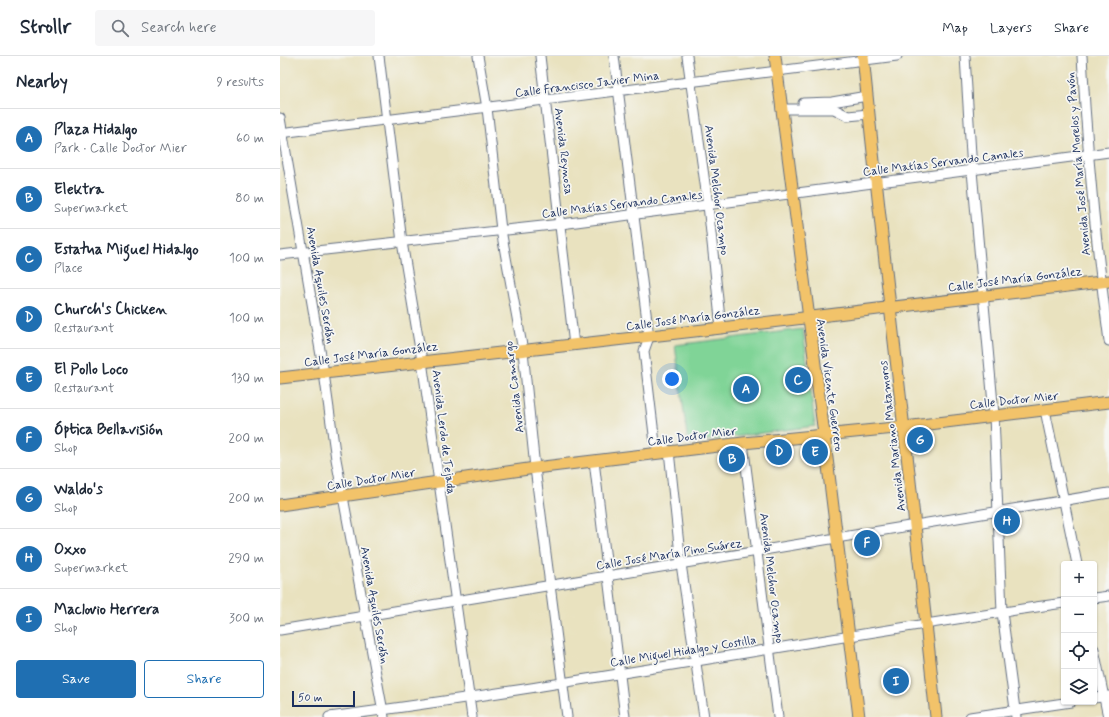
<!DOCTYPE html>
<meta charset="utf-8">
<style>
body{margin:0;font-family:Mynerve,sans-serif;background:#f6f6f7;color:#1f2937}
.controls{position:absolute;right:12px;bottom:12px;display:grid;overflow:hidden;border-radius:4px;box-shadow:0 1px 3px #0004}
.controls button{width:36px;height:36px;display:grid;place-items:center;padding:0;border:0;border-bottom:1px solid #e0e1e3;background:#fff;color:#1f2937;font:20px sans-serif}
.scale{position:absolute;left:12px;bottom:10px;width:63px;box-sizing:border-box;padding-left:4px;border:2px solid #1b2f5e;border-top:0;font-size:11px;line-height:14px;white-space:nowrap;color:#1b2f5e;-webkit-text-stroke:3px #f6f6f2;paint-order:stroke}
.you{position:absolute;left:392px;top:323px;width:14px;height:14px;margin:-10px;border:3px solid #fff;border-radius:50%;background:#1a73e8;box-shadow:0 0 0 6px #1a73e833}
.badge{display:grid;place-items:center;width:26px;height:26px;border-radius:50%;background:#1f6fb2;color:#fff;font-size:13px;font-weight:700}
.pin{position:absolute;translate:-50% -50%;border:2px solid #fff;box-shadow:0 1px 4px #0006}
.list{margin:0;padding:0;list-style:none}
h2{display:flex;justify-content:space-between;align-items:center;height:52px;margin:0;padding:0 16px;font-size:17px}
h2 small{font-size:13px;font-weight:400;color:#747a83}
.list li{display:grid;grid-template-columns:26px 1fr auto;gap:12px;align-items:center;box-sizing:border-box;height:60px;padding:0 16px;border-top:1px solid #e0e1e3}
.list b{display:block;font-size:15px;white-space:nowrap}
.list p{margin:0;font-size:13px;white-space:nowrap;color:#747a83}
.list em{font-size:13px;font-style:normal;color:#747a83}
.actions{display:flex;gap:8px;padding:12px 16px}
.actions a{flex:1;padding:9px 0;border:1px solid #1f6fb2;border-radius:4px;text-align:center;font-size:14px;color:#1f6fb2}
.actions .main{background:#1f6fb2;color:#fff}
.icon{flex:none;width:22px;height:22px;fill:none;stroke:currentColor;stroke-width:2;stroke-linecap:round;stroke-linejoin:round}
.map{position:relative;flex:none;width:829px;height:661px;overflow:hidden}
header{display:flex;align-items:center;gap:24px;box-sizing:border-box;height:56px;padding:0 20px;background:#fff;border-bottom:1px solid #e0e1e3}
header strong{font-size:19px}
nav{display:flex;gap:22px;margin-inline-start:auto;font-size:14px}
.search{width:280px;height:36px;background:#f6f6f7;display:flex;align-items:center;gap:10px;box-sizing:border-box;padding:0 14px;border-radius:4px;color:#747a83;font-size:15px}
main{display:flex}
aside{flex:1;background:#fff}
.map>svg:first-child{display:block}
</style>
<header>
<strong>Strollr</strong>
<div class="search"><svg class="icon" aria-label="search" viewBox="0 0 24 24"><circle cx="10" cy="10" r="6"/><path d="M15 15l6 6"/></svg>Search here</div>
<nav><a>Map</a><a>Layers</a><a>Share</a></nav>
</header>
<main>
<aside>
<h2>Nearby<small>9 results</small></h2>
<ul class="list">
<li><span class="badge">A</span><div><b>Plaza Hidalgo</b><p>Park · Calle Doctor Mier</p></div><em>60 m</em></li>
<li><span class="badge">B</span><div><b>Elektra</b><p>Supermarket</p></div><em>80 m</em></li>
<li><span class="badge">C</span><div><b>Estatua Miguel Hidalgo</b><p>Place</p></div><em>100 m</em></li>
<li><span class="badge">D</span><div><b>Church's Chicken</b><p>Restaurant</p></div><em>100 m</em></li>
<li><span class="badge">E</span><div><b>El Pollo Loco</b><p>Restaurant</p></div><em>130 m</em></li>
<li><span class="badge">F</span><div><b>Óptica Bellavisión</b><p>Shop</p></div><em>200 m</em></li>
<li><span class="badge">G</span><div><b>Waldo's</b><p>Shop</p></div><em>200 m</em></li>
<li><span class="badge">H</span><div><b>Oxxo</b><p>Supermarket</p></div><em>290 m</em></li>
<li><span class="badge">I</span><div><b>Maclovio Herrera</b><p>Shop</p></div><em>300 m</em></li>
</ul>
<div class="actions"><a class="main">Save</a><a>Share</a></div>
</aside>
<div class="map">
<svg width="829" height="661" viewBox="0 0 829 661">
<rect width="100%" height="100%" fill="#f6f6f2"/>
<filter id="ink" filterUnits="userSpaceOnUse"><feTurbulence type="fractalNoise" baseFrequency=".025" numOctaves="2"/><feDisplacementMap in="SourceGraphic" scale="8" xChannelSelector="R" yChannelSelector="G"/><feConvolveMatrix kernelMatrix="1 2 1 2 8 2 1 2 1" color-interpolation-filters="sRGB"/></filter>
<filter id="wash" filterUnits="userSpaceOnUse"><feTurbulence type="fractalNoise" baseFrequency=".012" numOctaves="4" result="noise"/><feDisplacementMap in="SourceGraphic" scale="16" xChannelSelector="R" yChannelSelector="G"/><feGaussianBlur stdDeviation="0.9" result="paint"/><feColorMatrix in="noise" values="0 0 0 0 0 0 0 0 0 0 0 0 0 0 0 0 0 1.4 0 .05"/><feComposite in="paint" operator="in"/></filter>
<g filter="url(#wash)">
<rect width="100%" height="100%" fill="#e9e2bf"/>
<polygon fill="#80d497" stroke="#4e827a" points="523,273 535,370 408,387 395,289"/>
</g>
<g filter="url(#ink)">
<g fill="none" stroke-linecap="round" stroke-linejoin="round">
<defs>
<g id="minor">
<polyline points="99,0 122,186 142,305 192,661"/>
<polyline points="198,0 207,52 221,174 243,295 255,412 287,661"/>
<polyline points="260,0 294,289"/>
<polyline points="334,0 369,281 364,295 375,387 389,395 401,508 424,661"/>
<polyline points="407,0 428,149 441,272"/>
<polyline points="685,0 692,115 714,359 722,556 736,661"/>
<path d="M802,0C807,95 816,190 829,285"/>
<polyline points="523,47 552,46 587,40"/>
<polyline points="501,53 554,53 568,60 589,58"/>
<polyline points="0,62 44,317 56,403 104,661"/>
<polyline points="0,77 617,0"/>
<polyline points="0,199 281,168 829,96"/>
<polyline points="765,354 797,508"/>
<polyline points="463,387 498,661"/>
<polyline points="314,405 345,661"/>
<polyline points="814,542 829,540"/>
<polyline points="0,574 829,437"/>
<polyline points="814,593 828,661"/>
<polyline points="814,642 829,640"/>
<path d="M49,661C295,629 539,582 784,547"/>
<polyline points="690,661 791,646"/>
</g>
<g id="major">
<polyline points="495,0 544,378 579,661"/>
<path d="M583,0C605,221 633,440 656,661"/>
<polyline points="0,322 441,272 829,225"/>
<polyline points="0,449 255,412 463,387 625,371 829,346"/>
</g>
</defs>
<use href="#minor" stroke="#636e80" stroke-width="11"/>
<use href="#major" stroke="#636e80" stroke-width="13"/>
<use href="#minor" stroke="#fff" stroke-width="9"/>
<use href="#major" stroke="#f2c36a" stroke-width="11"/>
</g>
</g>
<g text-anchor="middle" stroke-width="3.5" stroke-linejoin="round" paint-order="stroke">
<g font-size="12" fill="#1b2f5e" stroke="#f6f6f2">
<text transform="translate(307 28) rotate(-7)" y="4">Calle Francisco Javier Mina</text>
<text transform="translate(284 95) rotate(83)" y="4">Avenida Reynosa</text>
<text transform="translate(663 106) rotate(-7)" y="4">Calle Matías Servando Canales</text>
<text transform="translate(798 108) rotate(-95)" y="4">Avenida José María Morelos y Pavón</text>
<text transform="translate(437 134) rotate(83)" y="4">Avenida Melchor Ocampo</text>
<text transform="translate(342 148) rotate(-7)" y="4">Calle Matías Servando Canales</text>
<text transform="translate(735 223) rotate(-7)" y="4">Calle José María González</text>
<text transform="translate(41 229) rotate(80)" y="4">Avenida Aquiles Serdán</text>
<text transform="translate(413 262) rotate(-7)" y="4">Calle José María González</text>
<text transform="translate(91 298) rotate(-7)" y="4">Calle José María González</text>
<text transform="translate(550 329) rotate(82)" y="4">Avenida Vicente Guerrero</text>
<text transform="translate(234 331) rotate(-97)" y="4">Avenida Camargo</text>
<text transform="translate(734 344) rotate(-6)" y="4">Calle Doctor Mier</text>
<text transform="translate(164 376) rotate(83)" y="4">Avenida Lerdo de Tejada</text>
<text transform="translate(412 380) rotate(-7)" y="4">Calle Doctor Mier</text>
<text transform="translate(612 380) rotate(-97)" y="4">Avenida Mariano Matamoros</text>
<text transform="translate(91 423) rotate(-9)" y="4">Calle Doctor Mier</text>
<text transform="translate(389 498) rotate(-9)" y="4">Calle José María Pino Suárez</text>
<text transform="translate(492 522) rotate(83)" y="4">Avenida Melchor Ocampo</text>
<text transform="translate(95 549) rotate(80)" y="4">Avenida Aquiles Serdán</text>
<text transform="translate(403 595) rotate(-9)" y="4">Calle Miguel Hidalgo y Costilla</text>
</g>
</g>
</svg>
<div class="controls">
<button>+</button>
<button>−</button>
<button><svg class="icon" aria-label="locate" viewBox="0 0 24 24"><circle cx="12" cy="12" r="6"/><path d="M12 2v4M12 18v4M2 12h4M18 12h4"/></svg></button>
<button><svg class="icon" aria-label="layers" viewBox="0 0 24 24"><path d="M12 4l9 5-9 5-9-5zM3 14l9 5 9-5"/></svg></button>
</div>
<div class="scale">50 m</div>
<div class="you"></div>
<div class="pin badge" style="left:466px;top:333px">A</div>
<div class="pin badge" style="left:452px;top:403px">B</div>
<div class="pin badge" style="left:518px;top:324px">C</div>
<div class="pin badge" style="left:499px;top:396px">D</div>
<div class="pin badge" style="left:535px;top:396px">E</div>
<div class="pin badge" style="left:587px;top:487px">F</div>
<div class="pin badge" style="left:640px;top:384px">G</div>
<div class="pin badge" style="left:727px;top:465px">H</div>
<div class="pin badge" style="left:616px;top:625px">I</div>
</div>
</main>
